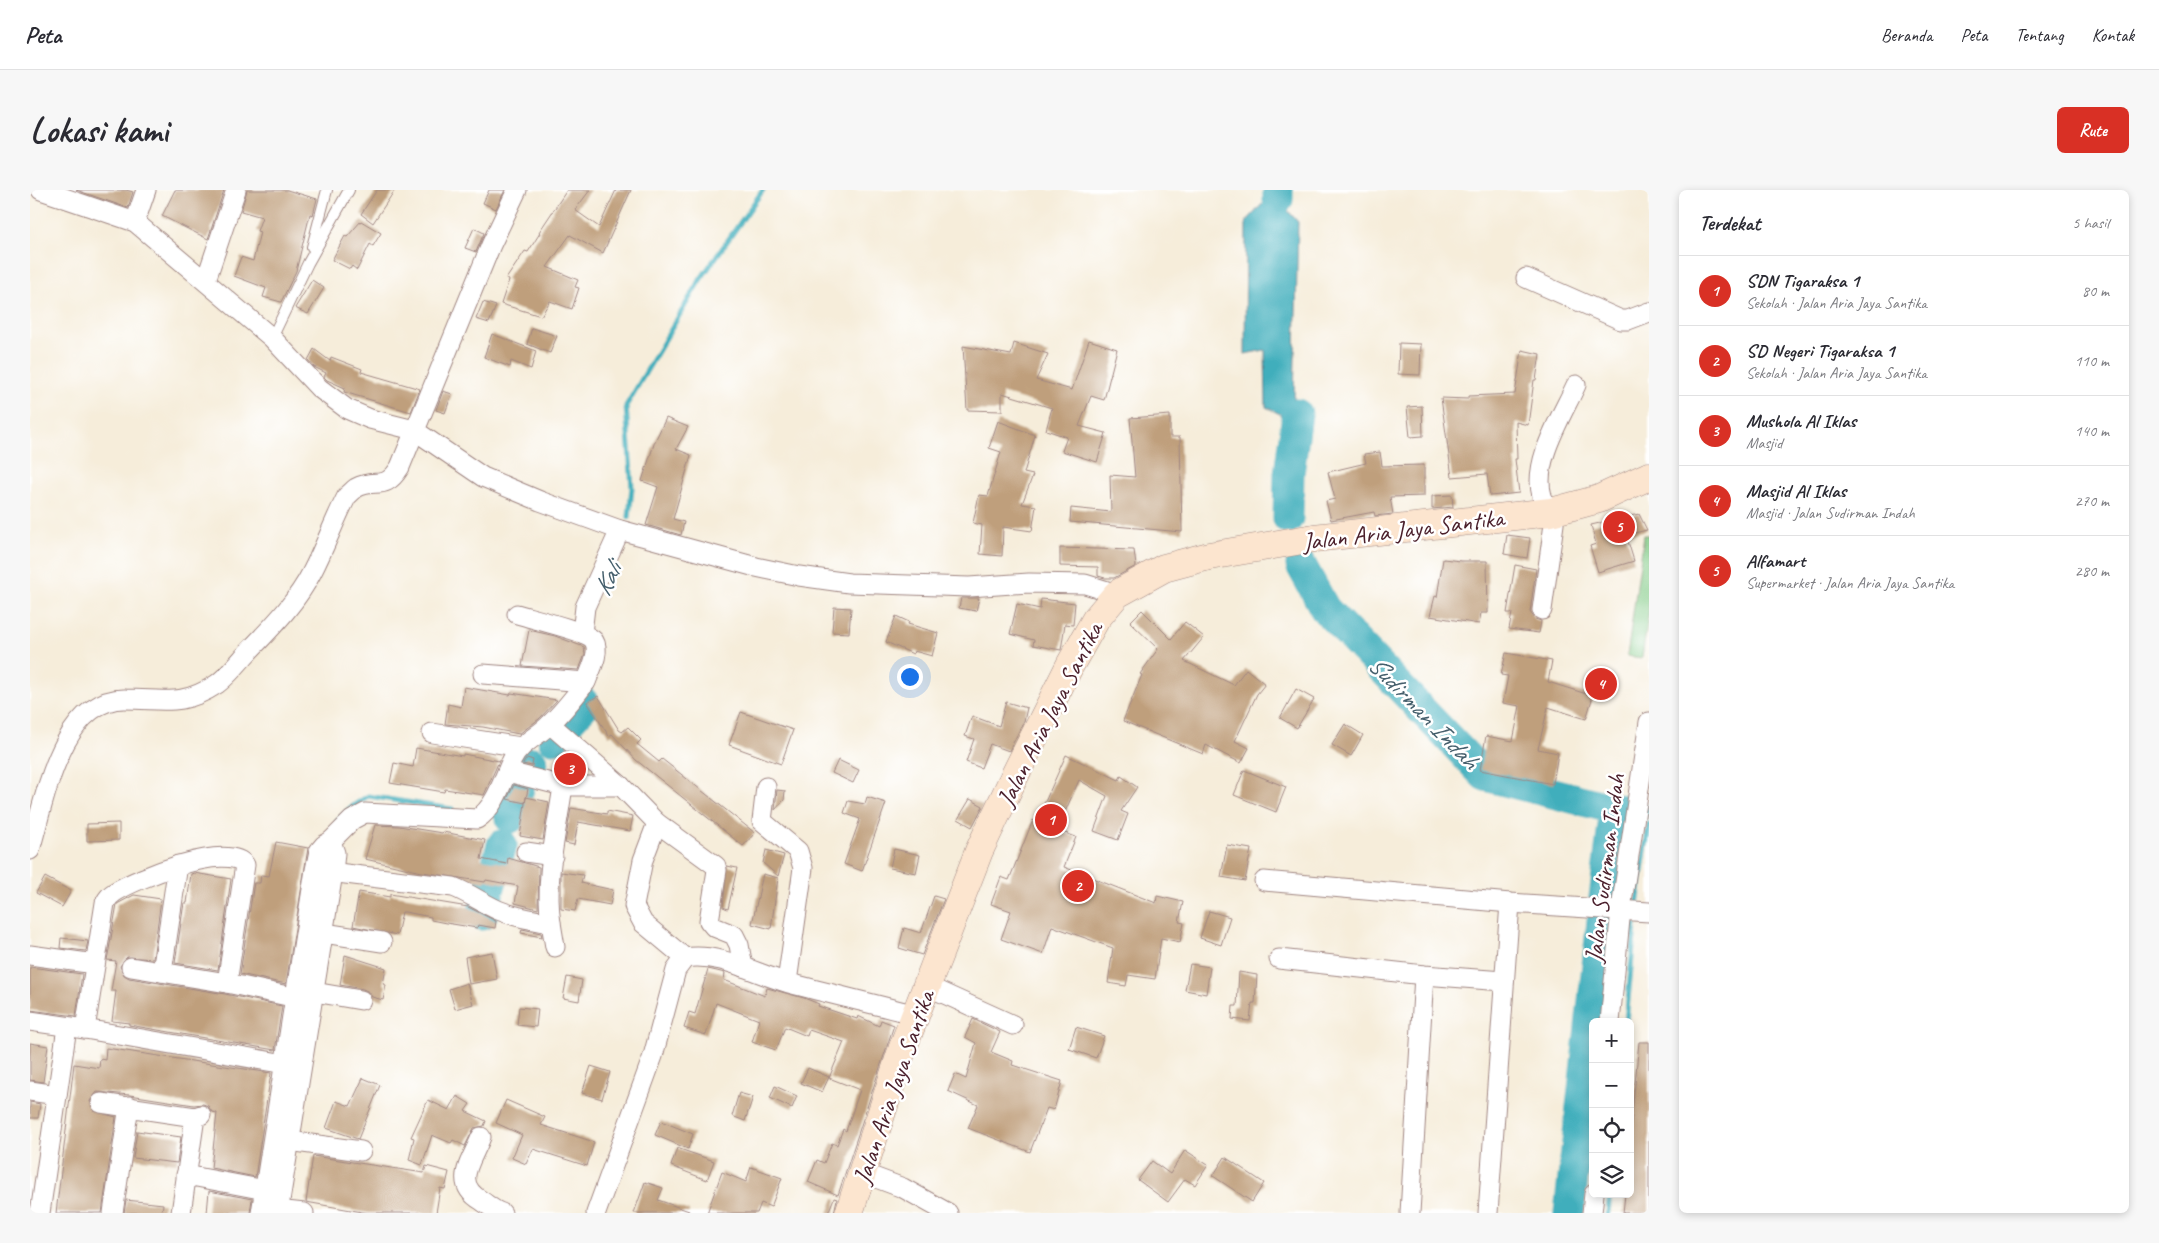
<!DOCTYPE html>
<html lang="id">
<meta charset="utf-8">
<style>
body{margin:0;font-family:Caveat,sans-serif;background:#f7f7f7;color:#2b2b33}
.controls{position:absolute;right:15px;bottom:15px;display:grid;overflow:hidden;border-radius:8px;box-shadow:0 2px 8px #0003}
.controls button{width:45px;height:45px;display:grid;place-items:center;padding:0;border:0;border-bottom:1px solid #e1e1e2;background:#fff;color:#2b2b33;font:25px sans-serif}
.you{position:absolute;left:879px;top:486px;width:18px;height:18px;margin:-12px;border:4px solid #fff;border-radius:50%;background:#1a73e8;box-shadow:0 0 0 8px #1a73e833}
.badge{display:grid;place-items:center;width:32px;height:32px;border-radius:50%;background:#d93025;color:#fff;font-size:16px;font-weight:700}
.pin{position:absolute;translate:-50% -50%;border:2px solid #fff;box-shadow:0 1px 5px #0006}
.list{margin:0;padding:0;list-style:none}
h2{display:flex;justify-content:space-between;align-items:center;height:65px;margin:0;padding:0 20px;font-size:21px}
h2 small{font-size:16px;font-weight:400;color:#7c7c81}
.list li{display:grid;grid-template-columns:32px 1fr auto;gap:15px;align-items:center;box-sizing:border-box;height:70px;padding:0 20px;border-top:1px solid #e1e1e2}
.list b{display:block;font-size:19px;white-space:nowrap}
.list p{margin:0;font-size:16px;white-space:nowrap;color:#7c7c81}
.list em{font-size:16px;font-style:normal;color:#7c7c81}
.icon{flex:none;width:28px;height:28px;fill:none;stroke:currentColor;stroke-width:2;stroke-linecap:round;stroke-linejoin:round}
.map{position:relative;flex:none;width:1619px;height:1023px;overflow:hidden;border-radius:8px}
header{display:flex;align-items:center;gap:30px;box-sizing:border-box;height:70px;padding:0 25px;background:#fff;border-bottom:1px solid #e1e1e2}
header strong{font-size:24px}
nav{display:flex;gap:28px;margin-inline-start:auto;font-size:18px}
.intro{display:flex;align-items:center;justify-content:space-between;box-sizing:border-box;height:120px;padding:0 30px}
h1{margin:0;font-size:35px}
.button{padding:12px 22px;border-radius:8px;background:#d93025;color:#fff;font-size:18px;font-weight:700}
main{display:flex;gap:30px;padding:0 30px}
aside{flex:1;background:#fff;border-radius:8px;box-shadow:0 2px 8px #0003}
.map>svg:first-child{display:block}
</style>
<header>
<strong>Peta</strong>
<nav><a>Beranda</a><a>Peta</a><a>Tentang</a><a>Kontak</a></nav>
</header>
<div class="intro"><h1>Lokasi kami</h1><a class="button">Rute</a></div>
<main>
<div class="map">
<svg width="1619" height="1023" viewBox="0 0 1619 1023">
<rect width="100%" height="100%" fill="#fff"/>
<filter id="ink" filterUnits="userSpaceOnUse"><feTurbulence type="fractalNoise" baseFrequency=".02" numOctaves="2"/><feDisplacementMap in="SourceGraphic" scale="10" xChannelSelector="R" yChannelSelector="G"/><feConvolveMatrix kernelMatrix="1 2 1 2 8 2 1 2 1" color-interpolation-filters="sRGB"/></filter>
<filter id="wash" filterUnits="userSpaceOnUse"><feTurbulence type="fractalNoise" baseFrequency=".0096" numOctaves="4" result="noise"/><feDisplacementMap in="SourceGraphic" scale="20" xChannelSelector="R" yChannelSelector="G"/><feGaussianBlur stdDeviation="1.12" result="paint"/><feColorMatrix in="noise" values="0 0 0 0 0 0 0 0 0 0 0 0 0 0 0 0 0 1.4 0 .05"/><feComposite in="paint" operator="in"/></filter>
<g filter="url(#wash)">
<rect width="100%" height="100%" fill="#f6edda"/>
<polygon fill="#82ca86" stroke="#667458" points="1614,345 1619,345 1619,421 1612,468 1597,466"/>
<polygon fill="#3faebc" stroke="#446674" points="1248,9 1268,32 1264,214 1267,224 1256,227 1236,217 1235,160 1215,164 1216,32 1233,13"/>
<g fill="none" stroke-linecap="round" stroke-linejoin="round">
<g stroke="#3faebc" stroke-width="5">
<polyline points="599,327 602,298 596,216 670,90 733,0"/>
<polyline points="458,624 480,628"/>
<polyline points="307,632 321,617 338,606 422,619"/>
<polyline points="1607,714 1619,634"/>
<polyline points="1596,832 1605,735"/>
<polyline points="1578,1023 1580,1004"/>
</g>
<g stroke="#3faebc" stroke-width="31">
<polyline points="1248,0 1248,9"/>
<polyline points="1258,328 1259,284 1267,224"/>
<polyline points="1271,375 1295,419 1455,586 1585,619 1603,621"/>
<polyline points="523,549 553,517 553,512"/>
<polyline points="480,628 495,579 502,572"/>
<polyline points="1574,708 1585,619"/>
<polyline points="452,725 472,655"/>
<polyline points="1539,1023 1572,731"/>
</g>
</g>
<g id="blocks">
<g fill="#bf9f7b">
<polygon points="46,0 96,0 103,2 98,18"/>
<polygon points="145,0 194,0 178,49 132,26"/>
<polygon points="217,0 257,0 287,9 283,25 280,24 266,81 251,112 233,107 236,98 204,86 211,67 223,71 230,42 227,41 232,27 211,21"/>
<polygon points="347,0 365,0 343,33 331,24"/>
<polygon points="459,0 475,0 466,19 453,13"/>
<polygon points="537,0 560,0 545,20 569,37 586,0 601,0 573,63 540,45 517,77 548,90 545,97 549,98 542,119 520,111 511,126 471,114 479,90 476,89 495,61 498,62 510,43 509,42"/>
<polygon points="331,31 351,43 343,56 340,54 327,80 322,76 320,79 302,70 315,46 317,47"/>
<polygon points="444,38 454,43 446,62 435,58"/>
<polygon points="282,90 294,98 278,124 265,118"/>
<polygon points="453,112 466,116 459,133 446,129"/>
<polygon points="502,138 527,146 520,163 497,154"/>
<polygon points="462,144 506,161 501,179 481,171 480,177 454,167"/>
<polygon points="1059,150 1087,159 1074,210 1061,206 1049,236 1076,243 1067,272 1032,261 1037,247 1016,240 1022,218 972,203 972,221 937,220 933,156 981,165 984,153 1018,164 1006,190 1042,200"/>
<polygon points="1369,153 1391,154 1390,185 1368,184"/>
<polygon points="284,159 300,171 301,167 332,179 331,182 390,199 381,222 314,202 315,198 297,190 294,187 296,183 284,177 278,170"/>
<polygon points="1492,160 1510,164 1506,190 1504,190 1498,235 1486,232 1487,269 1485,269 1489,303 1460,306 1457,284 1422,287 1411,208 1438,209 1438,206 1485,204"/>
<polygon points="413,201 422,204 415,223 406,220"/>
<polygon points="1392,216 1393,246 1380,247 1377,217"/>
<polygon points="1140,225 1140,247 1150,247 1152,342 1040,332 1041,318 1081,322 1080,285 1105,287 1100,228"/>
<polygon points="636,228 658,237 646,259 661,265 643,329 654,332 651,345 616,335 628,297 612,291 625,251"/>
<polygon points="968,231 1005,245 994,283 1003,285 992,314 1006,316 1002,341 973,337 972,366 950,364 952,335 943,333 949,305 958,306 971,262 959,258"/>
<polygon points="1350,262 1352,276 1394,275 1394,306 1360,307 1363,324 1345,326 1344,322 1301,330 1296,311 1305,309 1298,282 1336,273 1334,264"/>
<polygon points="1422,305 1423,317 1402,319 1402,306"/>
<polygon points="1609,324 1617,340 1596,345 1604,371 1568,382 1560,356 1566,354 1561,335"/>
<polygon points="1477,345 1500,348 1497,368 1474,364"/>
<polygon points="1030,358 1104,360 1106,376 1084,388 1075,388 1068,386 1068,377 1030,376"/>
<polygon points="1413,369 1431,371 1457,371 1458,423 1451,423 1449,434 1400,426 1405,406 1407,407"/>
<polygon points="1485,375 1506,379 1500,422 1505,429 1511,431 1509,443 1479,439 1482,423 1477,423"/>
<polygon points="931,408 949,408 946,421 929,418"/>
<polygon points="1011,409 1045,413 1043,435 1035,434 1031,460 1003,455 1004,450 980,444 987,414 1010,419"/>
<polygon points="804,417 821,418 819,443 802,442"/>
<polygon points="1112,420 1141,449 1155,432 1174,447 1154,471 1204,495 1216,479 1235,494 1227,504 1205,551 1219,558 1211,573 1176,555 1173,564 1093,531 1112,485 1110,484 1128,459 1100,432"/>
<polygon points="866,426 879,432 878,434 908,443 902,466 884,461 883,464 856,452"/>
<polygon points="499,440 525,446 554,457 555,464 549,480 492,476"/>
<polygon points="1476,463 1522,471 1518,492 1563,506 1556,529 1518,517 1508,559 1528,563 1523,594 1450,580 1456,546 1483,551 1490,516 1473,513 1478,486 1471,485"/>
<polygon points="434,497 480,505 481,503 527,510 509,529 489,544 453,537 415,534 418,514 431,517"/>
<polygon points="1266,499 1284,509 1267,538 1250,528"/>
<polygon points="568,506 589,540 592,542 598,537 611,550 607,554 629,572 632,569 725,643 713,656 606,570 582,544 579,546 557,512"/>
<polygon points="976,512 997,518 994,531 979,561 960,554 951,578 936,572 944,549 935,546 942,526 969,536"/>
<polygon points="711,522 763,540 751,574 699,555"/>
<polygon points="1315,534 1333,545 1321,566 1302,555"/>
<polygon points="386,558 433,566 433,564 469,571 454,605 415,599 414,602 360,593 364,573 383,577"/>
<polygon points="1036,565 1089,590 1091,586 1107,597 1091,621 1098,624 1088,650 1064,641 1077,606 1049,590 1027,640 1046,647 1034,677 1126,713 1127,706 1153,712 1149,732 1154,733 1150,752 1131,748 1125,789 1098,785 1096,796 1078,793 1083,758 1022,736 1013,764 971,749 981,721 961,714 971,687 979,690 1003,630 1006,632"/>
<polygon points="497,568 503,570 502,576 493,574"/>
<polygon points="808,570 829,580 823,593 802,583"/>
<polygon points="1214,580 1256,597 1246,622 1204,605"/>
<polygon points="484,595 498,599 495,613 477,609"/>
<polygon points="747,600 755,601 754,610 745,620"/>
<polygon points="496,607 519,612 513,650 490,646"/>
<polygon points="837,607 856,613 832,681 814,674 830,629 814,623 818,611 835,614"/>
<polygon points="940,609 953,616 942,637 928,629"/>
<polygon points="541,618 577,624 577,621 603,626 600,641 548,632 544,655 535,653"/>
<polygon points="89,633 89,650 57,651 57,634"/>
<polygon points="345,635 369,636 412,643 413,642 455,650 451,669 477,674 478,668 509,677 508,719 485,713 488,696 456,690 455,692 392,682 335,669"/>
<polygon points="246,652 278,658 256,794 210,784 224,693 230,693 231,685 239,686"/>
<polygon points="1197,655 1221,659 1215,691 1191,687"/>
<polygon points="864,659 890,665 886,683 860,678"/>
<polygon points="736,660 754,665 748,686 733,673"/>
<polygon points="697,676 707,678 698,719 693,717"/>
<polygon points="531,682 553,685 551,693 583,700 580,715 548,709 545,721 531,719"/>
<polygon points="164,683 201,689 188,780 145,773 154,713 157,713 161,684"/>
<polygon points="733,684 748,688 741,739 722,734"/>
<polygon points="15,687 41,701 32,717 6,703"/>
<polygon points="329,702 360,707 360,704 438,717 466,731 465,738 448,735 447,738 416,733 401,730 401,727 375,722 372,722 367,745 323,736"/>
<polygon points="104,705 131,709 123,769 97,767 90,776 94,785 99,788 195,804 252,816 245,860 99,835 99,833 82,831 86,801 81,801 86,771 77,770 80,754 87,714"/>
<polygon points="904,706 914,709 892,765 869,758 874,738 891,743"/>
<polygon points="1179,721 1200,727 1191,755 1170,748"/>
<polygon points="492,739 511,743 512,747 491,743"/>
<polygon points="31,748 58,751 56,761 30,758"/>
<polygon points="462,762 467,789 439,794 435,767"/>
<polygon points="315,765 356,778 353,794 356,795 353,810 342,807 339,802 333,799 310,795"/>
<polygon points="1160,774 1180,777 1176,804 1155,800"/>
<polygon points="0,777 52,784 46,826 0,820"/>
<polygon points="678,779 695,783 694,790 735,806 737,798 774,808 789,814 788,816 827,829 828,826 849,836 851,830 864,835 808,1005 778,992 787,970 794,973 802,953 807,955 813,939 816,941 830,900 799,888 814,852 779,840 777,846 755,837 746,860 722,852 729,830 686,813 676,845 654,838 659,822 665,824"/>
<polygon points="1209,782 1227,785 1225,813 1222,813 1220,831 1202,829 1203,816 1207,816"/>
<polygon points="537,787 552,790 549,811 533,808"/>
<polygon points="437,793 443,814 425,819 419,799"/>
<polygon points="489,817 508,819 506,837 487,835"/>
<polygon points="943,829 970,842 961,862 983,871 982,875 1032,891 1024,920 1017,918 1000,962 938,938 948,915 918,901 925,884 936,889 946,853 935,847"/>
<polygon points="1046,837 1074,846 1066,868 1039,859"/>
<polygon points="1609,852 1619,852 1619,1023 1593,1023 1595,1004 1600,1004 1600,945"/>
<polygon points="0,853 18,856 13,892 0,890"/>
<polygon points="76,858 241,883 225,987 181,978 187,923 182,922 178,916 173,914 164,915 100,905 67,902 60,911 64,921 86,927 72,1023 26,1023 44,874 69,878 70,869 75,870"/>
<polygon points="561,876 580,882 572,909 552,903"/>
<polygon points="778,878 799,887 792,902 771,893"/>
<polygon points="333,888 350,895 328,949 296,938 306,911 320,916"/>
<polygon points="745,896 767,906 762,918 740,908"/>
<polygon points="709,903 723,907 715,931 702,926"/>
<polygon points="427,906 440,914 435,921 456,931 454,936 444,938 435,956 423,950 421,953 402,945 392,975 379,970 384,948 381,947 398,910 419,920"/>
<polygon points="476,910 515,927 511,935 564,952 557,976 503,959 496,974 482,968 492,945 466,933"/>
<polygon points="0,912 10,914 8,928 0,928"/>
<polygon points="631,931 663,944 658,959 625,945"/>
<polygon points="107,941 151,947 147,973 103,968"/>
<polygon points="647,958 684,971 677,990 641,976"/>
<polygon points="1155,960 1178,975 1165,995 1155,989 1138,1012 1108,990 1122,971 1140,984"/>
<polygon points="283,966 394,983 396,976 419,982 415,999 410,998 406,1023 338,1023 276,1012"/>
<polygon points="1195,967 1234,993 1222,1012 1183,986"/>
<polygon points="721,977 752,988 741,1017 731,1013 727,1023 677,1023 692,982 716,992"/>
<polygon points="615,992 633,998 628,1010 659,1021 659,1023 604,1023"/>
<polygon points="179,1001 222,1009 220,1023 177,1023"/>
<polygon points="804,1008 807,1009 804,1023 798,1023"/>
<polygon points="96,1010 133,1014 132,1023 94,1023"/>
</g>
</g>
</g>
<g filter="url(#ink)">
<use href="#blocks" fill-opacity="0" stroke="#a08682" stroke-width="1"/>
<g fill="none" stroke-linecap="round" stroke-linejoin="round">
<defs>
<g id="lane">
<polyline points="282,57 297,0"/>
<polyline points="242,148 278,73 319,0"/>
</g>
<g id="street">
<polyline points="11,0 105,32 242,148 289,198 317,219 340,229 384,240 453,287 510,311 590,340 726,377 769,386 819,393 939,397 999,393 1055,394 1087,404"/>
<polyline points="105,32 116,0"/>
<polyline points="1496,88 1591,130 1598,130 1619,122"/>
<polyline points="176,90 206,0"/>
<path d="M1512,420L1524,334C1521,322 1515,316 1512,306C1502,272 1532,226 1546,195"/>
<path d="M487,424C500,428 559,442 564,451C571,462 560,481 556,492"/>
<polyline points="552,443 555,417 590,340"/>
<polyline points="520,534 591,596 627,633 686,676 687,680 679,731 684,737 704,745 709,755 713,777"/>
<polyline points="402,543 491,557"/>
<polyline points="478,582 533,596 591,596"/>
<polyline points="736,597 732,631 768,661 773,678 757,792"/>
<polyline points="627,633 613,670 604,716 613,733 655,768"/>
<path d="M0,660C14,613 31,507 96,509C134,509 152,517 187,494C198,486 209,472 219,461C242,437 267,412 282,382C295,357 304,331 317,306C320,304 323,300 326,298C346,287 354,303 370,277L461,55L487,0"/>
<polyline points="496,662 523,666"/>
<path d="M291,681L423,697C439,703 452,713 468,720C485,727 503,730 521,733L525,757"/>
<polyline points="1234,691 1480,713 1619,722"/>
<path d="M521,733C514,689 527,640 533,596"/>
<polyline points="281,741 352,752"/>
<polyline points="0,765 65,774"/>
<polyline points="1249,769 1394,785 1473,791"/>
<polyline points="101,777 197,793 276,810"/>
<polyline points="132,782 148,675"/>
<polyline points="897,796 983,835"/>
<polyline points="284,802 331,810"/>
<polyline points="0,831 55,839 255,874"/>
<polyline points="1580,832 1591,719 1619,532"/>
<path d="M55,839L75,713C77,709 80,705 85,702C105,689 198,651 215,675L197,793"/>
<polyline points="0,901 27,905"/>
<polyline points="71,913 165,927"/>
<path d="M451,947C442,971 421,993 452,1011C458,1015 465,1021 472,1023"/>
<polyline points="259,951 331,961"/>
<polyline points="833,983 873,998 918,1023"/>
<polyline points="156,985 235,1000"/>
<polyline points="238,1019 274,1023"/>
<polyline points="10,1023 37,837"/>
<polyline points="83,1023 99,916"/>
<polyline points="151,1023 165,927 171,925"/>
<path d="M231,1023L285,680L289,661L294,655L301,651L322,630L335,623L447,629C466,617 473,589 482,570C490,553 509,546 521,533C534,521 545,506 556,492L453,484"/>
<polyline points="248,1023 303,683 305,663 301,651"/>
<path d="M566,1023L623,866L646,780L655,768C690,762 725,784 759,793C801,804 844,814 886,825"/>
<polyline points="1380,1023 1394,785"/>
<polyline points="1458,1023 1480,713"/>
<polyline points="1562,1023 1564,1004"/>
</g>
<polyline id="secondary" points="819,1023 873,857 949,661 985,585 1040,475 1066,429 1087,404 1134,378 1179,366 1284,348 1521,322 1569,309 1619,286"/>
</defs>
<use href="#lane" stroke="#a08682" stroke-width="12"/>
<use href="#street" stroke="#a08682" stroke-width="21"/>
<use href="#secondary" stroke="#a08682" stroke-width="29"/>
<use href="#lane" stroke="#fff" stroke-width="10"/>
<use href="#street" stroke="#fff" stroke-width="19"/>
<use href="#secondary" stroke="#fce5cf" stroke-width="28"/>
</g>
</g>
<g text-anchor="middle" stroke-width="5" stroke-linejoin="round" paint-order="stroke">
<g font-size="25" fill="#4a1f2b" stroke="#fff">
<text transform="translate(1373 339) rotate(-7)" y="9">Jalan Aria Jaya Santika</text>
<text transform="translate(1019 524) rotate(-63)" y="9">Jalan Aria Jaya Santika</text>
<text transform="translate(1574 678) rotate(-83)" y="9">Jalan Sudirman Indah</text>
<text transform="translate(863 897) rotate(-71)" y="9">Jalan Aria Jaya Santika</text>
</g>
<g font-size="26" font-style="italic" fill="#455f6c" stroke="#fff">
<text transform="translate(577 389) rotate(-64)" y="9">Kali</text>
<text transform="translate(1394 522) rotate(46)" y="9">Sudirman Indah</text>
</g>
</g>
</svg>
<div class="controls">
<button>+</button>
<button>−</button>
<button><svg class="icon" aria-label="locate" viewBox="0 0 24 24"><circle cx="12" cy="12" r="6"/><path d="M12 2v4M12 18v4M2 12h4M18 12h4"/></svg></button>
<button><svg class="icon" aria-label="layers" viewBox="0 0 24 24"><path d="M12 4l9 5-9 5-9-5zM3 14l9 5 9-5"/></svg></button>
</div>
<div class="you"></div>
<div class="pin badge" style="left:1021px;top:630px">1</div>
<div class="pin badge" style="left:1048px;top:696px">2</div>
<div class="pin badge" style="left:540px;top:579px">3</div>
<div class="pin badge" style="left:1571px;top:494px">4</div>
<div class="pin badge" style="left:1589px;top:337px">5</div>
</div>
<aside>
<h2>Terdekat<small>5 hasil</small></h2>
<ul class="list">
<li><span class="badge">1</span><div><b>SDN Tigaraksa 1</b><p>Sekolah · Jalan Aria Jaya Santika</p></div><em>80 m</em></li>
<li><span class="badge">2</span><div><b>SD Negeri Tigaraksa 1</b><p>Sekolah · Jalan Aria Jaya Santika</p></div><em>110 m</em></li>
<li><span class="badge">3</span><div><b>Mushola Al Iklas</b><p>Masjid</p></div><em>140 m</em></li>
<li><span class="badge">4</span><div><b>Masjid Al Iklas</b><p>Masjid · Jalan Sudirman Indah</p></div><em>270 m</em></li>
<li><span class="badge">5</span><div><b>Alfamart</b><p>Supermarket · Jalan Aria Jaya Santika</p></div><em>280 m</em></li>
</ul>
</aside>
</main>
